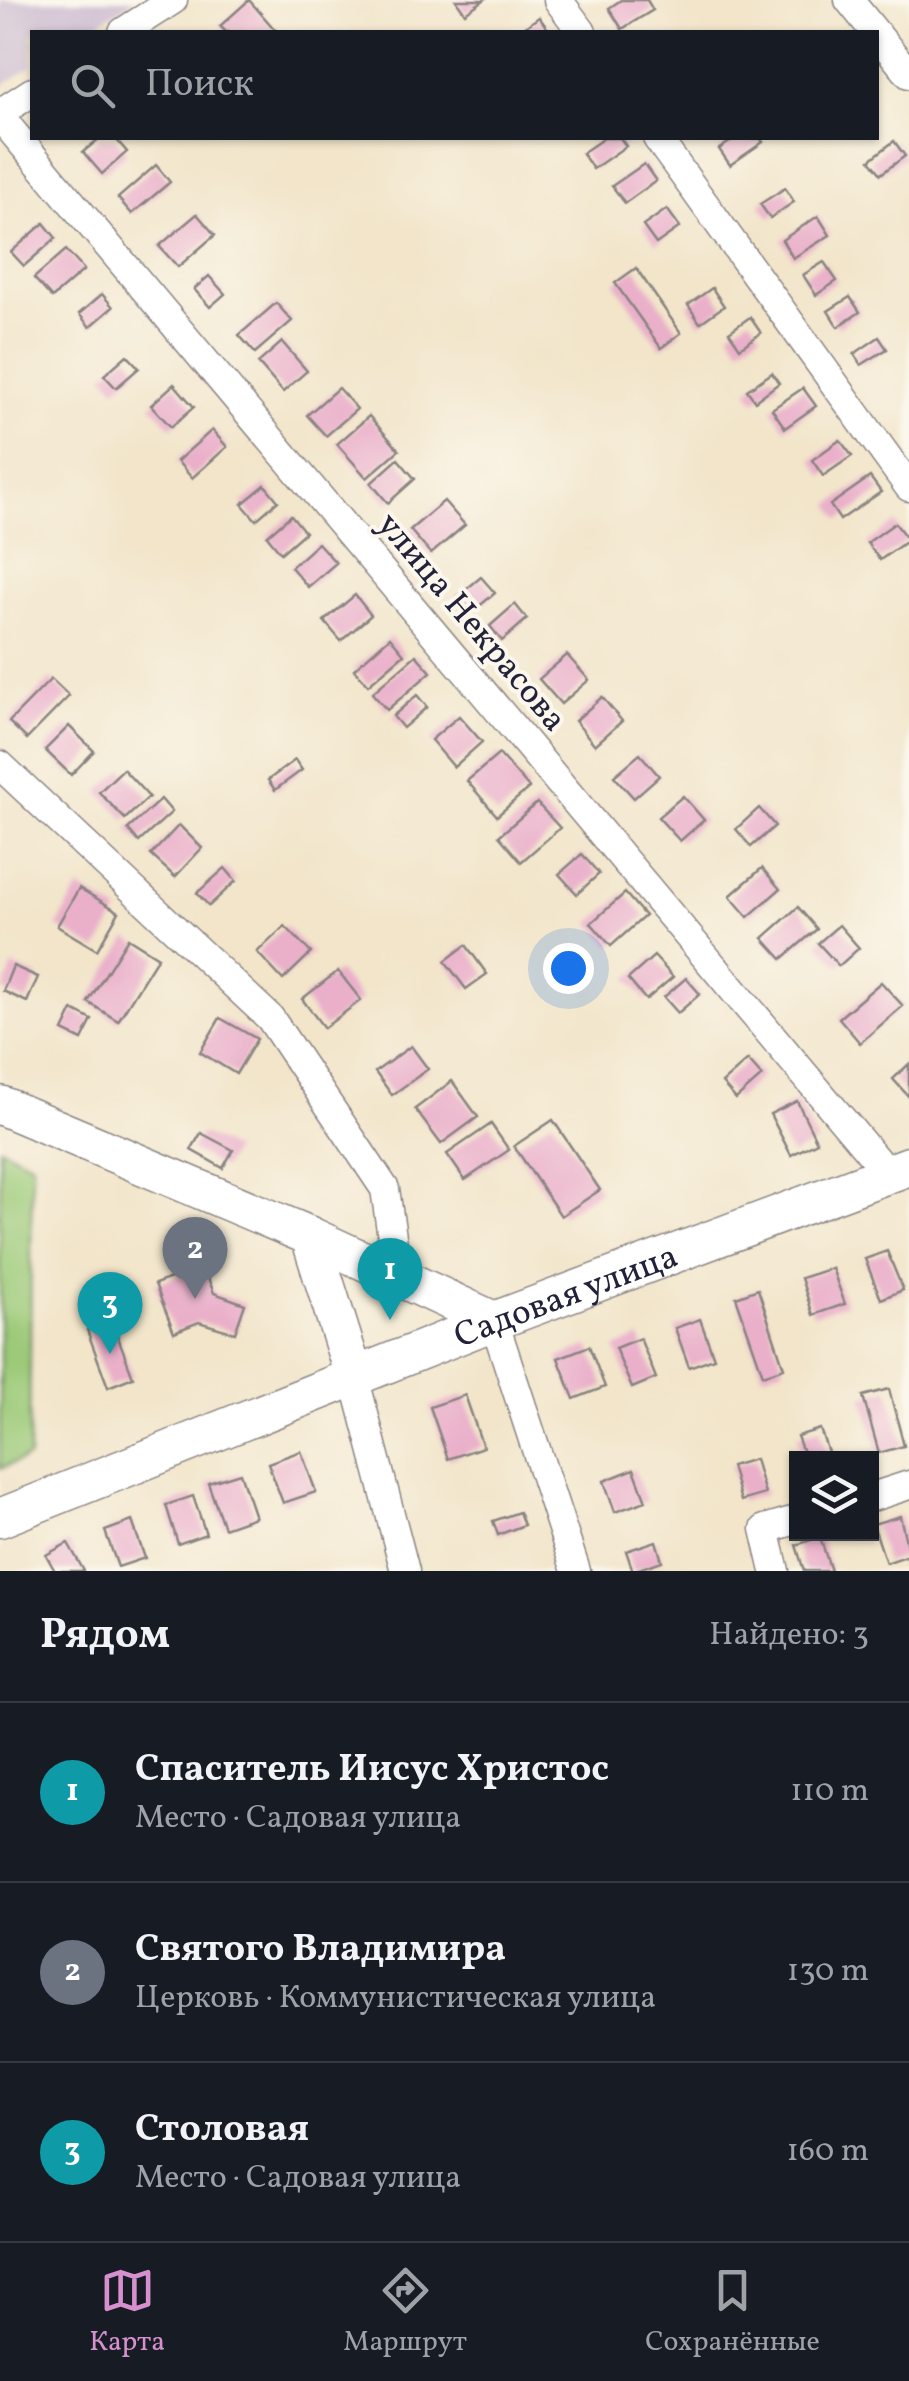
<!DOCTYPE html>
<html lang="ru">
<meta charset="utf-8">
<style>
body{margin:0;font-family:Vollkorn,serif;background:#20242c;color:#f1f3f6}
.controls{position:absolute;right:30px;bottom:30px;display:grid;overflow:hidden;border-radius:0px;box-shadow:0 2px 8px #0004}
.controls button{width:90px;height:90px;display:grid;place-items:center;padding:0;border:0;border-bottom:2px solid #363941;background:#171b24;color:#f1f3f6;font:50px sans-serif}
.you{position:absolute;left:568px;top:968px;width:35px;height:35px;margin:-25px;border:8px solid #fff;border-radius:50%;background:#1a73e8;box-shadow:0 0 0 15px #1a73e833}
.badge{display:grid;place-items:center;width:65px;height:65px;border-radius:50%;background:#d690ce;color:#fff;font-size:32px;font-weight:700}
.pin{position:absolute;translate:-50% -82px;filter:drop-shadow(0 2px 5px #0008)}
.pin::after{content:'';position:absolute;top:52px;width:35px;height:30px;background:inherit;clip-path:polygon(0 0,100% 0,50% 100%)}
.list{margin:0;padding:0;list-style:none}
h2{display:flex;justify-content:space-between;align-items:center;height:130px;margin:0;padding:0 40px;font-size:42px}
h2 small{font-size:32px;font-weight:400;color:#9ea1a6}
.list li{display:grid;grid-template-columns:65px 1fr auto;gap:30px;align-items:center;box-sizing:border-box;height:180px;padding:0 40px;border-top:2px solid #363941}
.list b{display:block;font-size:38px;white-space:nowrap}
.list p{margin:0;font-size:32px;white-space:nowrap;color:#9ea1a6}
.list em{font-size:32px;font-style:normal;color:#9ea1a6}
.icon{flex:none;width:55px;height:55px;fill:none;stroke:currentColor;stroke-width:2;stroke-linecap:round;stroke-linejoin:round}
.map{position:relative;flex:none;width:909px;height:1571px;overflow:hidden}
.search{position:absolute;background:#171b24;box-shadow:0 2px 8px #0004;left:30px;right:30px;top:30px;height:110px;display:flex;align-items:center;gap:25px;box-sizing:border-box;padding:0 35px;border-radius:0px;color:#9ea1a6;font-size:38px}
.sheet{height:670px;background:#171b24}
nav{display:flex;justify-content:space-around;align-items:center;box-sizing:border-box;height:140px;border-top:2px solid #363941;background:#171b24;font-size:28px;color:#9ea1a6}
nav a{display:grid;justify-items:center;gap:5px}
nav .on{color:#d690ce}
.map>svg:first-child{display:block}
</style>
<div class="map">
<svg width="909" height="1571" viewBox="0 0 909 1571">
<rect width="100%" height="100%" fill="#fbf7ec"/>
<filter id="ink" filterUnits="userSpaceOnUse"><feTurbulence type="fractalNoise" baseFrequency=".01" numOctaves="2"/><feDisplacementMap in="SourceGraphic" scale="20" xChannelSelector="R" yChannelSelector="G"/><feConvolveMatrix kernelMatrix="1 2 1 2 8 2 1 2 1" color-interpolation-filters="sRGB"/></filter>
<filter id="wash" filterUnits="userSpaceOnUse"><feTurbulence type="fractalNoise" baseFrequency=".0048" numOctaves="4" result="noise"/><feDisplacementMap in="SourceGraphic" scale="40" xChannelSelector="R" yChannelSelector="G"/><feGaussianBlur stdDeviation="2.25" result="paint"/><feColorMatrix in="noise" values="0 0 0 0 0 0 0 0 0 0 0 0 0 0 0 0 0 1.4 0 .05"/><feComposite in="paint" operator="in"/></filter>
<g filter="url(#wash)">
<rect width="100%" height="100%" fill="#f2e5ca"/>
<polygon fill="#cebed1" points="0,0 134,0 84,32 32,32 32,66 0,87"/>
<polygon fill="#9cca78" stroke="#5f765a" stroke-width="2.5" points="0,1147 32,1164 29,1457 0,1469"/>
<g id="blocks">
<g fill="#eab0ca">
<polygon points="249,0 277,32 226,32 220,26"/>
<polygon points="456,0 484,0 465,13"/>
<polygon points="621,0 647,0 653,10 622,29 609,8"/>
<polygon points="539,17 550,32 518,32"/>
<polygon points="100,138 115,138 127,152 102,174 83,152"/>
<polygon points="604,138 620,138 626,146 593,169 582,153"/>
<polygon points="736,138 760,138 763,142 730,165 719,149"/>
<polygon points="894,141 905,156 881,174 870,160"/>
<polygon points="644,164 656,181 625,203 612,186"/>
<polygon points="156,165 170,182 132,214 118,198"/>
<polygon points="785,188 794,202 770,218 760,204"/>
<polygon points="667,209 680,227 656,244 643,226"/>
<polygon points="197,214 215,235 178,267 159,246"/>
<polygon points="818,216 830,235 793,258 782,240"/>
<polygon points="44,223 56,238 24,266 11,252"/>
<polygon points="66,250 84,270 52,298 34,278"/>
<polygon points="824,262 837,281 816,295 803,275"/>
<polygon points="636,268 681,333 661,348 615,283"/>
<polygon points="209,276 225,294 210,307 194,289"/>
<polygon points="712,288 724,306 700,323 688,305"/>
<polygon points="102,294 113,307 90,327 79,314"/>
<polygon points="850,297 860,312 838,327 828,311"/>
<polygon points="276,303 292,321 255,353 239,335"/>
<polygon points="750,317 761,333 740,348 729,332"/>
<polygon points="879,337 887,349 861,365 854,354"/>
<polygon points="282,342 307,371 283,392 258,363"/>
<polygon points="127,355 139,368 116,388 104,375"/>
<polygon points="772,373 779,383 755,401 747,390"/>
<polygon points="174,384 194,407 171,427 151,405"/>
<polygon points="338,388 357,409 326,436 307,415"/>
<polygon points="803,388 816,406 785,428 772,409"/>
<polygon points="369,416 399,450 367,478 337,444"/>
<polygon points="212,430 227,447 192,478 177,461"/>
<polygon points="840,440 852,456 823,476 812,460"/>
<polygon points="398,459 415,479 388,503 371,483"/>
<polygon points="870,477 881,492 840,520 830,505"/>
<polygon points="265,485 278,501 256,520 242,504"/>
<polygon points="444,501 465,525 431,554 410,530"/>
<polygon points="291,515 305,532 281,553 267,536"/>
<polygon points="895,523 908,540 880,560 867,543"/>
<polygon points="318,543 336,563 308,587 291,567"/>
<polygon points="481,577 495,593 471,613 457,597"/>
<polygon points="355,595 371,615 341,641 324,621"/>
<polygon points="515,604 527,619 502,641 490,626"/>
<polygon points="390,637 404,654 368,685 354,669"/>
<polygon points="416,655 431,672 387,710 372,693"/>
<polygon points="567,655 589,680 561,704 539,679"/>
<polygon points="51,679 69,696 27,739 9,722"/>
<polygon points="417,695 427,707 403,728 393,716"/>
<polygon points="602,697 622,721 595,745 575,721"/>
<polygon points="459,716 482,742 454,767 431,740"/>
<polygon points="69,726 94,751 71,775 45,750"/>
<polygon points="499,754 529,788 497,816 467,781"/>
<polygon points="640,754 659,776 634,798 614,776"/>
<polygon points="295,760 302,770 275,790 268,780"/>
<polygon points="123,769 149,797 125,819 99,792"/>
<polygon points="683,796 704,820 680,841 658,817"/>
<polygon points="161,799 172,812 139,842 128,829"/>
<polygon points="537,803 560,828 521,862 499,836"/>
<polygon points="759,808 775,826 751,847 736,829"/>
<polygon points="179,825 202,848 175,877 151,855"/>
<polygon points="582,854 599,874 577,894 559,874"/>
<polygon points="225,868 236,881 209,906 197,893"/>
<polygon points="762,868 780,889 748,917 730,896"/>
<polygon points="79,888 119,912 97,950 57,926"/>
<polygon points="625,893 645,916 611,946 591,923"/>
<polygon points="798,907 817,929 782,959 763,938"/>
<polygon points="839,925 859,948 839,966 818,943"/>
<polygon points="285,926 311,953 283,980 257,952"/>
<polygon points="128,938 158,957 118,1021 88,1002"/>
<polygon points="466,945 487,974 466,989 445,961"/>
<polygon points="654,956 673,977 646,1000 628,979"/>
<polygon points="13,966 38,977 27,1002 3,991"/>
<polygon points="338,971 361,1000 324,1028 302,999"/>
<polygon points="686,978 700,994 678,1013 664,997"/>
<polygon points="881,982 903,1006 860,1043 839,1018"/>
<polygon points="73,1010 92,1020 82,1040 63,1031"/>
<polygon points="220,1018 257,1039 236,1074 200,1052"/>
<polygon points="411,1046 428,1069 392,1095 375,1072"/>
<polygon points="748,1060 762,1076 736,1099 722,1083"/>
<polygon points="909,1064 909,1097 893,1079"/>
<polygon points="452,1081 478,1117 441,1144 415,1109"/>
<polygon points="797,1101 817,1142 791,1155 770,1114"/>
<polygon points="553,1120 600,1190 561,1216 514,1146"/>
<polygon points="491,1124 509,1150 465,1180 447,1154"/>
<polygon points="201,1133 233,1150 223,1168 191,1150"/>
<polygon points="887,1251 903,1290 881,1299 865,1259"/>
<polygon points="203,1266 214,1293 245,1304 235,1333 199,1322 174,1332 155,1284"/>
<polygon points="832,1268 845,1304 813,1315 801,1278"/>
<polygon points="758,1289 784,1368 763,1375 736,1297"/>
<polygon points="700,1319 714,1358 689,1367 675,1328"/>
<polygon points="112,1321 133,1377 108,1387 87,1330"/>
<polygon points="640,1338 656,1378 632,1388 615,1348"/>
<polygon points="589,1346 605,1387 574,1399 558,1358"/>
<polygon points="889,1389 904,1446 879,1453 863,1396"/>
<polygon points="465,1395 483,1447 448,1459 430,1407"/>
<polygon points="820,1429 830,1458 805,1458 797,1436"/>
<polygon points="301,1451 316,1492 283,1503 268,1463"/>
<polygon points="755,1459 765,1494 741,1501 731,1466"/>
<polygon points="634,1469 646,1501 615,1512 604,1481"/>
<polygon points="240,1473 255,1517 224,1528 208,1483"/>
<polygon points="193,1496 206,1534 178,1544 166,1505"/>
<polygon points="519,1512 524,1525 498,1535 493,1521"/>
<polygon points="900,1516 909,1555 886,1563 873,1524"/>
<polygon points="132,1521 145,1558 118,1567 105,1531"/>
<polygon points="820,1537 831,1571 804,1571 796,1545"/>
<polygon points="656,1541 662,1561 633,1571 626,1551"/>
<polygon points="68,1543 84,1571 55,1571 46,1555"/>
</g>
</g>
</g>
<g filter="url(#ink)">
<use href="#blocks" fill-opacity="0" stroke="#8a8482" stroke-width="2.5"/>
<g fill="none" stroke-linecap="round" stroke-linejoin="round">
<defs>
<g id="street">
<polyline points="558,0 582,32"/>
<polyline points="849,0 909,74"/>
<polyline points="123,32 173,0"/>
<polyline points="0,113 32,92"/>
<polyline points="0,117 888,1174"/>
<polyline points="657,138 909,487"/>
<polyline points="0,765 270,1018 385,1189 398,1278"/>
<polyline points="494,1321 576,1571"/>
<polyline points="354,1376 405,1571"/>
<polyline points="872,1497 909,1485"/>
<polyline points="775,1571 765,1529 796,1520"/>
</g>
<g id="secondary">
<polyline points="0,1105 310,1236 494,1321"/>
<polyline points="310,1236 354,1376"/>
<path id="s1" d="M0,1518L494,1321L909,1166"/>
</g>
</defs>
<use href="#street" stroke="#8a8482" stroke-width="31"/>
<use href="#secondary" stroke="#8a8482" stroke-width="41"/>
<use href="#street" stroke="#fff" stroke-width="28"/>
<use href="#secondary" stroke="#fff" stroke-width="38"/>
</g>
</g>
<g text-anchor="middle" stroke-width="8" stroke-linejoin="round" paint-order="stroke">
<g font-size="35" fill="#22223b" stroke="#fbf7ec">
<text transform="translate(473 621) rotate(50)" y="12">улица Некрасова</text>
<text dy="12" stroke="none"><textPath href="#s1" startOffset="608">Садовая улица</textPath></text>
</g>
</g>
</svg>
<div class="controls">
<button><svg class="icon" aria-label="layers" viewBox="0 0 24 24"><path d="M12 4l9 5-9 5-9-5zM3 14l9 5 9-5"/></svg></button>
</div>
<div class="you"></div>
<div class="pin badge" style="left:390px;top:1320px;background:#0f9aa8">1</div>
<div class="pin badge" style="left:195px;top:1299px;background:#6b7280">2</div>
<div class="pin badge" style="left:110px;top:1354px;background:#0f9aa8">3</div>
<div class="search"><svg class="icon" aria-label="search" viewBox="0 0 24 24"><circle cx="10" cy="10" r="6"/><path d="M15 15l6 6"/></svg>Поиск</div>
</div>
<section class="sheet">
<h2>Рядом<small>Найдено: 3</small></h2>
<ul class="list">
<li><span class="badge" style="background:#0f9aa8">1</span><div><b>Спаситель Иисус Христос</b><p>Место · Садовая улица</p></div><em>110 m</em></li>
<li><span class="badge" style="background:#6b7280">2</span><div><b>Святого Владимира</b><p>Церковь · Коммунистическая улица</p></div><em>130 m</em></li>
<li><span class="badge" style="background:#0f9aa8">3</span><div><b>Столовая</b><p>Место · Садовая улица</p></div><em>160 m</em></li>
</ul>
</section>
<nav>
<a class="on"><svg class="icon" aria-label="map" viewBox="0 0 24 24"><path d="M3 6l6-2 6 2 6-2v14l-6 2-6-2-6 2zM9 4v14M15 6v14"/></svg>Карта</a>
<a><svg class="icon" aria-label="directions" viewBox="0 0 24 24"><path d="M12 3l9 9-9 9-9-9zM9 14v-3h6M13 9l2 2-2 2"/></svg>Маршрут</a>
<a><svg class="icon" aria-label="saved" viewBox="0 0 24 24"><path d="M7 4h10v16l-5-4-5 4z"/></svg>Сохранённые</a>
</nav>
